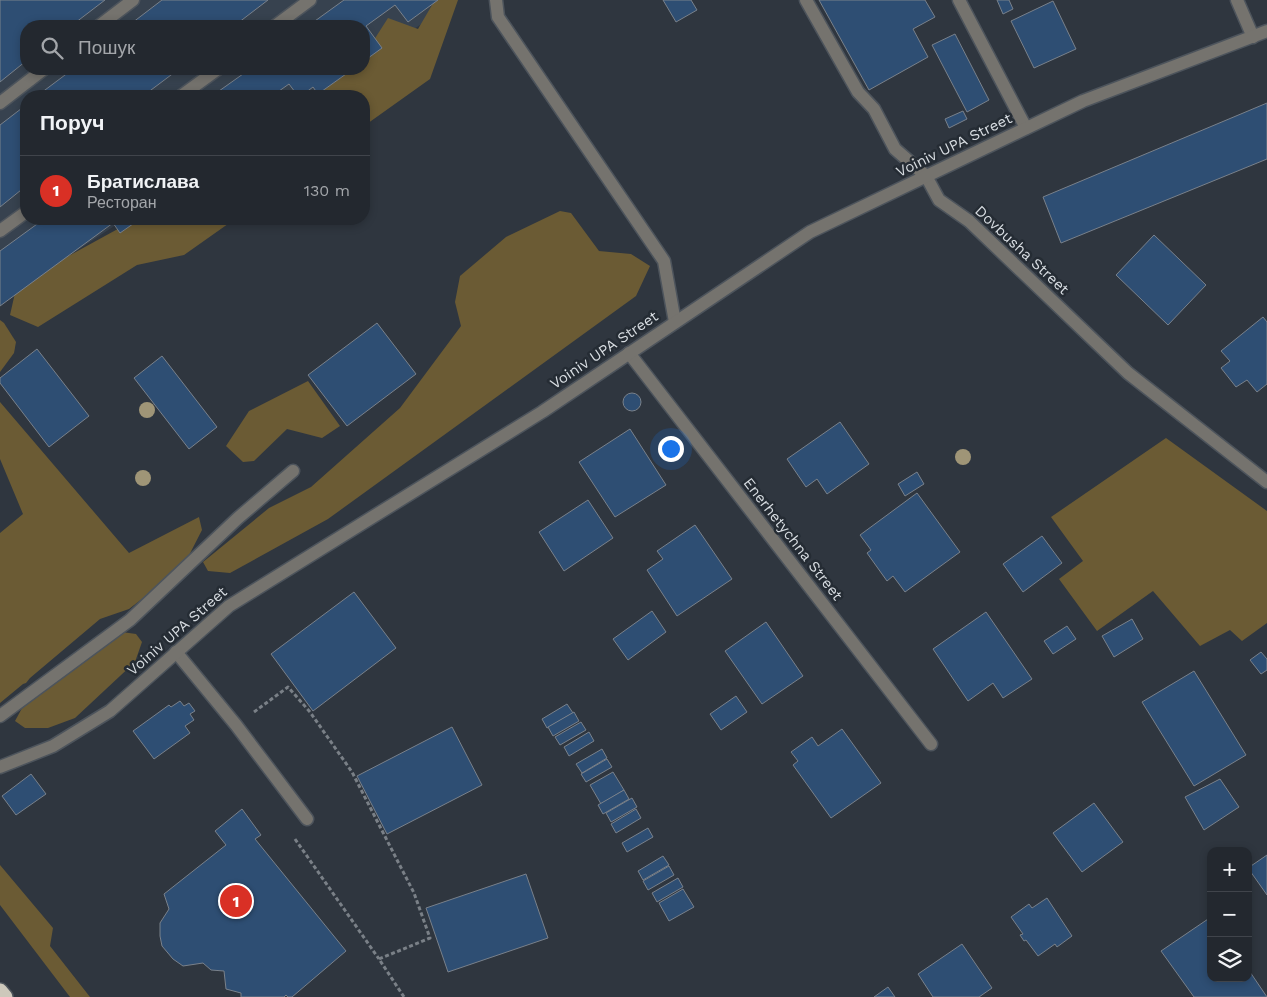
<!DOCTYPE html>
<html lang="uk">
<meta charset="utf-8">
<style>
body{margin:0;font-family:"Work Sans",sans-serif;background:#2b3037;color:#f1f3f6}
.controls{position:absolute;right:15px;bottom:15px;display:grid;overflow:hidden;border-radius:10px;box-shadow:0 2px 8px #0003}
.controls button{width:45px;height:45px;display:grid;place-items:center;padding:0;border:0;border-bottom:1px solid #40444b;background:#23282f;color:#f1f3f6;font:25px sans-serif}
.you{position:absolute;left:670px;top:448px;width:18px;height:18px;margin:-12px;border:4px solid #fff;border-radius:50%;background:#1a73e8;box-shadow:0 0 0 8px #1a73e833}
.badge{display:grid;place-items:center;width:32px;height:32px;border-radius:50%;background:#d93025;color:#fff;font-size:16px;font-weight:700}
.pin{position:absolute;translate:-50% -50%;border:2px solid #fff;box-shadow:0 1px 5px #0006}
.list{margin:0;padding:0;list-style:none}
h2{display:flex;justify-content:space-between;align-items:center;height:65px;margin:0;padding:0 20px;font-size:21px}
h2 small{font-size:16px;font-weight:400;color:#a3a6aa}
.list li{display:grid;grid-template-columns:32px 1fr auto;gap:15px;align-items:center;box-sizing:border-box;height:70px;padding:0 20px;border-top:1px solid #40444b}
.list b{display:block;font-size:19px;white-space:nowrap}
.list p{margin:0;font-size:16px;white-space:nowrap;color:#a3a6aa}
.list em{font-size:16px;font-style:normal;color:#a3a6aa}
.icon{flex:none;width:28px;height:28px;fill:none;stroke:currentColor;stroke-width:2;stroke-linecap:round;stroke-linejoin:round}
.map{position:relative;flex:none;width:1267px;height:997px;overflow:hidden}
.search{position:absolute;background:#23282f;box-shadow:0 2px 8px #0003;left:20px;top:20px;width:350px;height:55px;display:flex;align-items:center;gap:12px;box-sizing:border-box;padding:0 18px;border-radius:20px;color:#a3a6aa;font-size:19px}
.panel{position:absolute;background:#23282f;box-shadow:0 2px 8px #0003;left:20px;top:90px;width:350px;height:135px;border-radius:20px}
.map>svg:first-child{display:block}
</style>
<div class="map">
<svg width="1267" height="997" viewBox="0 0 1267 997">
<rect width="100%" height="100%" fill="#2f363f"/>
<polygon fill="#37424f" points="0,0 458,0 364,62 364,26 26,26 26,69 353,69 311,96 26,96 26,219 125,219 0,301"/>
<g fill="#6b5b34">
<polygon points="435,0 458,0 430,79 364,126 364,96 314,96 344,75 342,69 364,69 364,42 372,43 388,18 418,29"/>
<polygon points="560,211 571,213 599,251 631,254 650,266 636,296 328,519 230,573 208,571 203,562 269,508 311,487 400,408 461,326 455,302 460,276 506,237"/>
<polygon points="136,219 235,219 184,255 137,265 38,327 10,315 15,293 32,276"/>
<polygon points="0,320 4,323 16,342 14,353 0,372"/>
<polygon points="308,381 340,426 322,438 287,429 254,461 243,462 226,446 249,411"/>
<polygon points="0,402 129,553 199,517 202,530 183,567 129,609 100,619 30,678 26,683 23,684 0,703 0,533 23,514 0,459"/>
<polygon points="1166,438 1267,511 1267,623 1242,641 1230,630 1200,646 1153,591 1097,631 1059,579 1083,561 1051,517"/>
<polygon points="115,631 136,634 142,642 135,662 75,718 48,728 25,728 15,721 27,699 82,647"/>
<polygon points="0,865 53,928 50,946 90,997 70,997 0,905"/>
</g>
<g fill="#2e4e73" stroke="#79818b">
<polygon points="0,0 105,0 71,26 26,26 26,61 0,82"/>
<polygon points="162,0 268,0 234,26 128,26"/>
<polygon points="344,0 438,0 408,22 395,5 366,26 382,48 364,61 364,26 308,26"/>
<polygon points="663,0 691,0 697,10 676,22"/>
<polygon points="819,0 925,0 935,17 913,29 928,57 869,90"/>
<polygon points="997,0 1009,0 1013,9 1003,14"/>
<polygon points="1053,1 1076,49 1034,68 1011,21"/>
<polygon points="955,34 989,100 967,112 932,45"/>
<polygon points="73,69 179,69 143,96 37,96"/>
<polygon points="250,69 353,69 318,94 313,87 301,96 298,96 289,84 272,96 212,96"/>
<polygon points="1267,103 1267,159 1061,243 1043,197"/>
<polygon points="26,105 26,186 0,207 0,125"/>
<polygon points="963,111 967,119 949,128 945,119"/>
<polygon points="44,219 140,219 120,233 113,223 0,306 0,251"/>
<polygon points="1154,235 1206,285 1168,325 1116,275"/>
<polygon points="1263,317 1267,322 1267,384 1257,392 1247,380 1236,387 1221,368 1230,361 1221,351"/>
<polygon points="377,323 416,374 347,426 308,375"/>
<polygon points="37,349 89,416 49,447 0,383 0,378"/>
<polygon points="162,356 217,427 189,449 134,378"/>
<circle cx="632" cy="402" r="9"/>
<polygon points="840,422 869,464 827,494 817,479 806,487 787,459"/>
<polygon points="630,429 666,485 615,517 579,462"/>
<polygon points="917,472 924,484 905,496 898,484"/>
<polygon points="917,493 960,552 905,592 893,576 887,581 867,553 871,550 860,535"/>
<polygon points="588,500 613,538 564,571 539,532"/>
<polygon points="695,525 732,579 677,616 647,570 663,559 657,551"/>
<polygon points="1042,536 1062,563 1023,592 1003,564"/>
<polygon points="354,592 396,648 313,711 271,654"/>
<polygon points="652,611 666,632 628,660 613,639"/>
<polygon points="986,612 1032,679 1003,698 993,683 968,701 933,649"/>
<polygon points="1132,619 1143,639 1114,657 1102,636"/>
<polygon points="766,622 803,676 762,704 725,651"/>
<polygon points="1067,626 1076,639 1053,654 1044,641"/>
<polygon points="1261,652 1267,659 1267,670 1261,674 1250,660"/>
<polygon points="1194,671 1246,755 1194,786 1142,702"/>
<polygon points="736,696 747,712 721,730 710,714"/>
<polygon points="180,701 184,706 189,703 195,711 190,714 194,720 185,726 190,733 154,759 133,731 169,705 171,707"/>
<polygon points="567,704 573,713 547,728 542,719"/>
<polygon points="574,712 579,721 553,736 548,727"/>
<polygon points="581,722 586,730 560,745 555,737"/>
<polygon points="452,727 482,785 387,834 357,776"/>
<polygon points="842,729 881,783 831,818 793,765 798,761 791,752 812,737 818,746"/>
<polygon points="589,732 594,741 569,756 564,747"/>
<polygon points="602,749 607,758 582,773 576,764"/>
<polygon points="607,759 612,767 586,782 581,774"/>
<polygon points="613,772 624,790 601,804 590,785"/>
<polygon points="31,774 46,794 16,815 2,796"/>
<polygon points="1220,779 1239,807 1204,830 1185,797"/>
<polygon points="624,790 629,799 603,814 598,805"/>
<polygon points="632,798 637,807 611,822 606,813"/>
<polygon points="1094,803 1123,842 1082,872 1053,833"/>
<polygon points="242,809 261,835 255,839 346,951 292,997 288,997 286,995 284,997 241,997 241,993 226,989 224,971 211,970 203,963 183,966 173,959 162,946 160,936 160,923 169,909 164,894 226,845 215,831"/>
<polygon points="636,809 641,818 616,833 611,824"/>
<polygon points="648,828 653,837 627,852 622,843"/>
<polygon points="1267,855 1267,895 1248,868"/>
<polygon points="663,856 669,865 643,880 638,871"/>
<polygon points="669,866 674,875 648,890 643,881"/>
<polygon points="526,874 548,938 448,972 426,908"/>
<polygon points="678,878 683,887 657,902 652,893"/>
<polygon points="683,889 694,907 669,921 659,903"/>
<polygon points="1047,898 1072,936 1057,947 1055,944 1038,956 1026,940 1024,941 1020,935 1023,934 1011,917 1029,904 1032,908"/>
<polygon points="1211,917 1211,978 1248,978 1248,969 1267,997 1194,997 1161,951"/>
<polygon points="962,944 992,988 979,997 933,997 918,974"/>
<polygon points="888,987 895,997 874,997"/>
</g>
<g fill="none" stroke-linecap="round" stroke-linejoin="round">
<defs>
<g id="minor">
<polyline points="496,0 498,17 664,261 675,322"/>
<polyline points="806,0 858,92 874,109 895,149 926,176 939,200 969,221 1128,373 1267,482"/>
<polyline points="959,0 1026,128"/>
<polyline points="1237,0 1253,37"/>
<polyline points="99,26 133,0"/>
<polyline points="275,26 310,0"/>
<polyline points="181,96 218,69"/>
<polyline points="0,103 44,69"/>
<polyline points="0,231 26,212"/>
<polyline points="629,353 931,744"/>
<polyline points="176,652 236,725 307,819"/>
<polyline points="0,716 130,620 238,518 293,471"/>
<polyline points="0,767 53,746 110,711 229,606 542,412 810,232 1083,101 1267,31"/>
</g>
<polyline id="highway" points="0,991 5,997"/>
</defs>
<use href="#minor" stroke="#4d545c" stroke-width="15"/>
<use href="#highway" stroke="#4d545c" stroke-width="18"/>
<g stroke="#7a8087" stroke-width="3" stroke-dasharray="4 2.5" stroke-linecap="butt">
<polyline points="254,712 288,687 310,712 352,772 414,893 430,938 379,959 404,997"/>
<polyline points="295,839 379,959"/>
</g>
<use href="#minor" stroke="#75736e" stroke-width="12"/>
<use href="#highway" stroke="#cdc8bb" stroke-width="15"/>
</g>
<g fill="#9f9577">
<circle cx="147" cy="410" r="8"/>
<circle cx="963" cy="457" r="8"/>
<circle cx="143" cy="478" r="8"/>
</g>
<g text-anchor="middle" stroke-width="5" stroke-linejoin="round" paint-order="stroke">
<g font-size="15" fill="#d7dce1" stroke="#252c34">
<text transform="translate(954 145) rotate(-26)" y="5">Voiniv UPA Street</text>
<text transform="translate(1022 250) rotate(43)" y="5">Dovbusha Street</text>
<text transform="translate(604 350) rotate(-34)" y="5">Voiniv UPA Street</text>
<text transform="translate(793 539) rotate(52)" y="5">Enerhetychna Street</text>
<text transform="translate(177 631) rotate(-41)" y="5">Voiniv UPA Street</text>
</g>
</g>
</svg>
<div class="controls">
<button>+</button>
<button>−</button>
<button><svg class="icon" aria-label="layers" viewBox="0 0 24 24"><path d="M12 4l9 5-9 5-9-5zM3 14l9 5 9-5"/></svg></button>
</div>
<div class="you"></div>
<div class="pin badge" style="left:236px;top:901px">1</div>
<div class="search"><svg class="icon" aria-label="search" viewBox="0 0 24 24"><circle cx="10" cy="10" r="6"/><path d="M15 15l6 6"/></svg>Пошук</div>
<section class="panel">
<h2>Поруч<small></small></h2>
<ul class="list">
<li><span class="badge">1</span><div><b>Братислава</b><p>Ресторан</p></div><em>130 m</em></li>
</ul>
</section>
</div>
